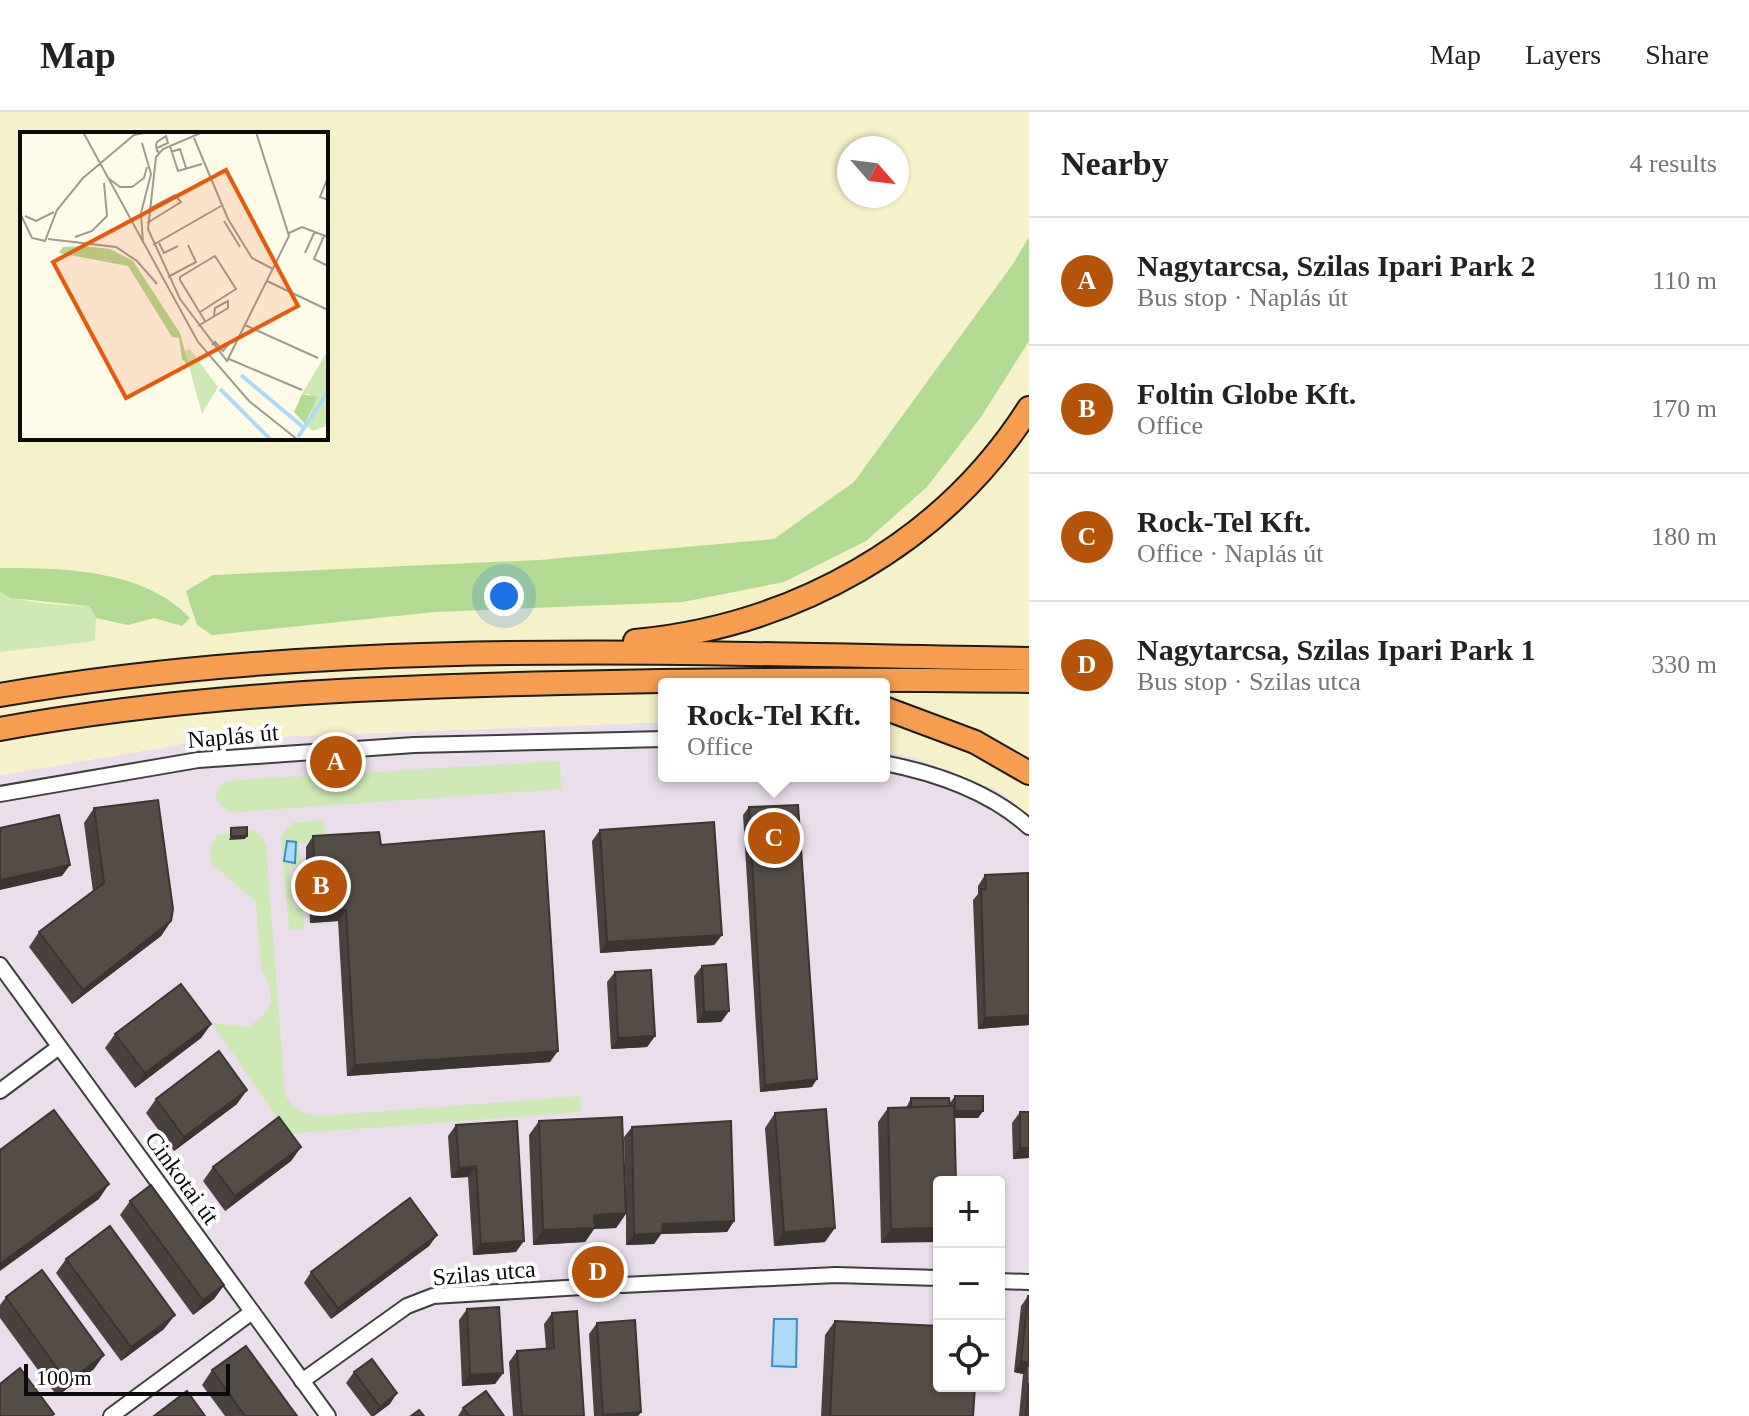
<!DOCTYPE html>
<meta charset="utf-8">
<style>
body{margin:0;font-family:"Times New Roman",serif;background:#f2f2f2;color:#222}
.controls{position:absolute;right:24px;bottom:24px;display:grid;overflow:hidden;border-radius:8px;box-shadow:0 2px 6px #0004}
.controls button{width:72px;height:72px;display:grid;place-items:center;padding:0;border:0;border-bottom:2px solid #e0e0e0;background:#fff;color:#222;font:40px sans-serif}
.compass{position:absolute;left:837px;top:24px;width:72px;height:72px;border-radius:50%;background:#fff;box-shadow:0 2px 6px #0004;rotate:118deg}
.scale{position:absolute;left:24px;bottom:20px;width:206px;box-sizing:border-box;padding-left:8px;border:4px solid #0b0b0b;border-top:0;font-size:22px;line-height:28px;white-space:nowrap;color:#0b0b0b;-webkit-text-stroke:6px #fff;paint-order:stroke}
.you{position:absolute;left:504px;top:484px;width:28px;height:28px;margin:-20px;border:6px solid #fff;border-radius:50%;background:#1a73e8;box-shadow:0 0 0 12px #1a73e833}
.badge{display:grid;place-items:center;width:52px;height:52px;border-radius:50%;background:#b45309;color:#fff;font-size:26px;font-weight:700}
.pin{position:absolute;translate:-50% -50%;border:4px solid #fff;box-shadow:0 2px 8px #0006}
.popup{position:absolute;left:658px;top:566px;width:232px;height:104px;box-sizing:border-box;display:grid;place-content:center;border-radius:8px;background:#fff;filter:drop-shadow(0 2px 6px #0005);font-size:26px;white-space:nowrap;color:#767676}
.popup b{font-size:30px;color:#222}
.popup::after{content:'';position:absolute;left:50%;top:100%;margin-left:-16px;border:16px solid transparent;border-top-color:#fff}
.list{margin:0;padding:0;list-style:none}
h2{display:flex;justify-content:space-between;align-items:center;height:104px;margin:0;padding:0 32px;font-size:34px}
h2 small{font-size:26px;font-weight:400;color:#767676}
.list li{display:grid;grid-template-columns:52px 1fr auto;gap:24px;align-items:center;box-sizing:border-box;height:128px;padding:0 32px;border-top:2px solid #e0e0e0}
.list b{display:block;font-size:30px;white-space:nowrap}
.list p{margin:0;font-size:26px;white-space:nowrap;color:#767676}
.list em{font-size:26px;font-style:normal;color:#767676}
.icon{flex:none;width:44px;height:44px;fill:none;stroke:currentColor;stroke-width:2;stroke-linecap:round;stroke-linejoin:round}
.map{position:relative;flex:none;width:1029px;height:1304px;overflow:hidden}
header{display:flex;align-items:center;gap:48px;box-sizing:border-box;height:112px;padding:0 40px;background:#fff;border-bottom:2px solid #e0e0e0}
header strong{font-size:38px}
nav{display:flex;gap:44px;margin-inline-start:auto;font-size:28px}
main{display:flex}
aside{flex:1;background:#fff}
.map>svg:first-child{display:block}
</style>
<header>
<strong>Map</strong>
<nav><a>Map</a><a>Layers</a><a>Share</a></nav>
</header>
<main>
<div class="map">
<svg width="1029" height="1304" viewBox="0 0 1029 1304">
<rect width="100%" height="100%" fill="#fffbe9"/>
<path fill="#e9deea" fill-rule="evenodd" d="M664,610V664H884V640L914,645L1001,680L1029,704V1304H0V663L212,627ZM939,1070H999V1274H939Z"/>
<path fill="#f5f1c9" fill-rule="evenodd" d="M0,0H1029V704L1001,680L914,645L884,640V572H664V610L212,627L0,663ZM22,22H326V326H22ZM849,36H897V84H849Z"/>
<g fill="#cee9b3">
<path d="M0,480C26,493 60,493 89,494L96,506L95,529L0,540Z"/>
<polygon points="560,649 561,677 237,700 227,699 215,686 222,671 236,668"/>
<polygon points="324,708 325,729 299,731 301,753 289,755 293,796 303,796 304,817 289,818 281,725 292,711"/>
<path d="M253,718L262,725L266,735L285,983C295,1000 304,1003 324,1004L580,984L581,1000L288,1022L212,911L248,915L261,906L271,891L270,875L261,855L256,790L211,751L210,737L217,723Z"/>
</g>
<g fill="#b2da92">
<polygon points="1029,125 1029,229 981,305 927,375 866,429 784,470 683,490 435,500 212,523 197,513 186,479 213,463 539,448 774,427 854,370 1013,152"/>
<path d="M0,456C65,456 143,457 190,506L182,514L154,506L128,513L96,506L89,494L11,486L0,480Z"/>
</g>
<g fill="#addbf7" stroke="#3390cf" stroke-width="2">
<polygon points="287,729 296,730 295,751 284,749"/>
<polygon points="774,1207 797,1207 796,1255 772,1254"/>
</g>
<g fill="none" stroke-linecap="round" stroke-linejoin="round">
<defs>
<g id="minor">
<path d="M884,651C935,661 989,679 1029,715"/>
<polyline points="0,682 198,648 414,633 664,627"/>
<polyline points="0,853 328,1304"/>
<polyline points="0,979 59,935"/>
<polyline points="999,1169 1029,1170"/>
<polyline points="622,1173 836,1163 939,1166"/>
<polyline points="302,1269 407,1194 433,1184 599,1174"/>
<polyline points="111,1304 252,1200"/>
</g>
<g id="highway">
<path d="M635,529C793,514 942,433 1029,296"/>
<path d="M0,583C339,524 686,542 1029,547"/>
<polyline points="884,596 975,630 1029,661"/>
<path d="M0,617C185,583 374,575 562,571C718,567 873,567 1029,569"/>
</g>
</defs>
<use href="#minor" stroke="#3e3e3e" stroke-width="18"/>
<use href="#highway" stroke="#1c1c1c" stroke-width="26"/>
<use href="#minor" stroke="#fff" stroke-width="14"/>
<use href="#highway" stroke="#f79d4f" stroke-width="22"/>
</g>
<g fill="#48413d">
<polygon points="749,695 812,975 760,980 743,703"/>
<polygon points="94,696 171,809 161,824 72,892 29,835 39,820 93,780 84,711"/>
<polygon points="600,718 722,823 714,833 600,841 592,729"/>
<polygon points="313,724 381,733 550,950 347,964 338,809 310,811 309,790 302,790 300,759 306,750 306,735"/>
<polygon points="985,763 1029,913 978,917 973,788 978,782 978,774"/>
<polygon points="702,854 729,899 721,910 697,911 694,864"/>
<polygon points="615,860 655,924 647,935 611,937 607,870"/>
<polygon points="211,912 201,926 135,976 105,936 115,922"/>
<polygon points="955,984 983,999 978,1006 955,1006 956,1070 881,1131 878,1010 888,996 906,996 911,986 950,991"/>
<polygon points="156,987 237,992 174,1039 146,1001"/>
<polygon points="1020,1000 1029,1046 1013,1047 1012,1011"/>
<polygon points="775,1001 825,1130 774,1134 765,1016"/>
<polygon points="539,1009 626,1094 624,1025 632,1015 734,1109 727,1120 661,1122 654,1132 626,1133 626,1102 616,1116 594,1117 585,1130 533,1133 529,1023"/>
<polygon points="456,1013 516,1140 473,1143 468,1065 451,1066 448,1024"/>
<polygon points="301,1035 291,1049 225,1099 203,1069 213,1055"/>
<polygon points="130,1089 224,1173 214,1187 193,1203 120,1103"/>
<polygon points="437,1123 429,1134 331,1207 304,1171 311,1160"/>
<polygon points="66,1147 164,1217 121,1249 56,1161"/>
<polygon points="1028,1184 1029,1304 1019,1304 1023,1262 1014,1260 1021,1194"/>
<polygon points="6,1185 94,1257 57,1284 0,1206 0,1193"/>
<polygon points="467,1197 503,1261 495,1272 462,1274 459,1208"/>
<polygon points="552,1201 584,1304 513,1304 509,1250 517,1239 546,1237 544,1212"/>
<polygon points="835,1209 973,1304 821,1304 825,1223"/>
<polygon points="597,1211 641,1300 638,1304 594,1304 589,1222"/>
<polygon points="212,1258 297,1304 225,1304 202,1273"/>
<polygon points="354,1260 390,1292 374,1304 371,1304 346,1271"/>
<polygon points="463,1296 504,1304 458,1304"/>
</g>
<g fill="#3b3532">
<polygon points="231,724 247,724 245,727 229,728"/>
<polygon points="70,753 62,764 0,778 0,768"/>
<polygon points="310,779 317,779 309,790 302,790"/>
<polygon points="346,798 338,809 310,811 318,800"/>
<polygon points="171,809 161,824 72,892 83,878"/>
<polygon points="722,823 714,833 600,841 607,830"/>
<polygon points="729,899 721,910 697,911 704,900"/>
<polygon points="1029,903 1029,913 978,917 985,906"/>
<polygon points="211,912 201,926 135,976 145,961"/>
<polygon points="655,924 647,935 611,937 618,926"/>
<polygon points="558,939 550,950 347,964 355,953"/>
<polygon points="817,967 812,975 760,980 765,973"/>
<polygon points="247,978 237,992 174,1039 184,1025"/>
<polygon points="955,999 983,999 978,1006 950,1006"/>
<polygon points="301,1035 291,1049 225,1099 235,1084"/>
<polygon points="1020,1036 1029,1036 1029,1046 1013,1047"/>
<polygon points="476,1054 468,1065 451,1066 459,1056"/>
<polygon points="109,1072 99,1087 0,1159 0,1152"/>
<polygon points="626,1101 616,1116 594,1117 585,1130 533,1133 543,1118 594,1103"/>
<polygon points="734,1109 727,1120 661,1122 654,1132 626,1133 634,1123 663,1112"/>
<polygon points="835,1116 825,1130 774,1134 784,1120"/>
<polygon points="939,1116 939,1130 881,1131 891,1117"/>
<polygon points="437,1123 429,1134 331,1207 338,1196"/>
<polygon points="524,1129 516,1140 473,1143 481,1132"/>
<polygon points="224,1173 214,1187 193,1203 203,1188"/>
<polygon points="175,1203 164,1217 121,1249 131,1235"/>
<polygon points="104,1243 94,1257 57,1284 67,1270"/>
<polygon points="1021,1250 1029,1250 1029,1254 1023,1262 1014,1260"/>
<polygon points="503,1261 495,1272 462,1274 470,1263"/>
<polygon points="397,1281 390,1292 373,1304 380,1295"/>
<polygon points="641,1300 638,1304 602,1304 603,1303"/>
</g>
<g fill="#544c47" stroke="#3b3532" stroke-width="2">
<polygon points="158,688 173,797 171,809 83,878 39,820 104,771 94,696"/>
<polygon points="798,693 817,967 765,973 749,695"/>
<polygon points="59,703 70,753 0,768 0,716"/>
<polygon points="714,710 722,823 607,830 600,718"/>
<polygon points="247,715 247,724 231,724 231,716"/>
<polygon points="544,719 558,939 355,953 346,798 318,800 317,779 310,779 307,748 314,748 313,724 379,720 381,733"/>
<polygon points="1028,761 1029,903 985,906 981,777 986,777 985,763"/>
<polygon points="726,852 729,899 704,900 702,854"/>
<polygon points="651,858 655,924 618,926 615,860"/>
<polygon points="181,872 211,912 145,961 115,922"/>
<polygon points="219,939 247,978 184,1025 156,987"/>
<rect x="955" y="984" width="28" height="15"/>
<polygon points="911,986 949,986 950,994 911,995"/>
<polygon points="954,994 956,1070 939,1070 939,1116 891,1117 888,996"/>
<polygon points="826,997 835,1116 784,1120 775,1001"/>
<polygon points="54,998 109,1072 0,1152 0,1038"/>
<rect x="1020" y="1000" width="9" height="36"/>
<polygon points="279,1005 301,1035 235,1084 213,1055"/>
<polygon points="622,1005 626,1101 594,1103 595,1116 543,1118 539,1009"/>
<polygon points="517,1009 524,1129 481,1132 476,1054 459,1056 456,1013"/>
<polygon points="731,1009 734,1109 663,1112 662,1121 634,1123 632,1015"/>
<polygon points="151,1073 224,1173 203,1188 130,1089"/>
<polygon points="410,1086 437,1123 338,1196 311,1160"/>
<polygon points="110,1114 175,1203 131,1235 66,1147"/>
<polygon points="42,1158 104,1243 67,1270 6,1185"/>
<polygon points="1028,1184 1029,1184 1029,1250 1021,1250"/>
<polygon points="499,1195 503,1261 470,1263 467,1197"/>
<polygon points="577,1199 584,1304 522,1304 517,1239 554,1236 552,1201"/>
<polygon points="635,1208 641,1300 603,1303 597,1211"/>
<polygon points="835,1209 939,1214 939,1274 975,1274 973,1304 830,1304"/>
<polygon points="246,1234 297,1304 245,1304 212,1258"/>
<polygon points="372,1247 397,1281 380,1295 354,1260"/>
<polygon points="20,1256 54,1302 51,1304 1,1304 0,1302 0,1272"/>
<polygon points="1029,1271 1029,1304 1026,1304"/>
<polygon points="187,1279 205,1304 154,1304"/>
<polygon points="486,1279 504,1304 469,1304 463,1296"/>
<polygon points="419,1298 424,1304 411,1304"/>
</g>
<g text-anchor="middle" stroke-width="8" stroke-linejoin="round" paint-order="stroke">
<g font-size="24" fill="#0b0b0b" stroke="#fff">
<text transform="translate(233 624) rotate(-5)" y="8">Naplás út</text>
<text transform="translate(182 1066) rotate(54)" y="8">Cinkotai út</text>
<text transform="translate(484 1161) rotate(-5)" y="8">Szilas utca</text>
</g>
</g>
<g transform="translate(20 20)">
<rect width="308" height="308" fill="#fffbe9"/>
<path d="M169,216L198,255L182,282L165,220ZM308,218V293L293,299L285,292L291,280L290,262H282Z" fill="#cee9b3"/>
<path d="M63,114L90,117L113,129L160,201L169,234L162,227L159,206L152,205L108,134L39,121L43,115ZM282,262L297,265L285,292L274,280Z" fill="#b2da92"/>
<path fill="none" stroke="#addbf7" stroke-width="4" d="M221,243L283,295M200,257L251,308M278,305L308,260"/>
<path fill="none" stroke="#9d9b90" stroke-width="2" d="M63,0L178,210L229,269L278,308M183,0L143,17L136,25L128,97L160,167L207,229L269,104L236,0M174,6L208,87L232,126L253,137M122,11L131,42L121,81L123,111M150,14L158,39L182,32M137,16L148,11L146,4L137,10L136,13L137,19L139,20M151,20L160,17L166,36M308,45L300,65L308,68M88,46L100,55H112L124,46L127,35M0,81L12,106L25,109L37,78L63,46L114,3L129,0M5,84L16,89L34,80M204,89L220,115M127,91L161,70L155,63L129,77M269,101L282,95L308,105M304,104L294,127L308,134M55,105L72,99L87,84L84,51M28,107L96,115L117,129L137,152M139,111L144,121L158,114M133,113L201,74M285,121L295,99M148,145L176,130L168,113M247,149L308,178M180,180L216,157L195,124L160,145V148L185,189M225,193L298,226M178,194L208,176V169L195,176L194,184M192,213L195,210L203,219L211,209M209,227L282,258"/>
<path fill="#e8590c" fill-opacity="0.15" stroke="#e8590c" stroke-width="4" d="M206,38L278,174L106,266L33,130Z"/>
<rect width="308" height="308" fill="none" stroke="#0b0b0b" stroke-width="4"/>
</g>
</svg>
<div class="controls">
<button>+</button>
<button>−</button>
<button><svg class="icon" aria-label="locate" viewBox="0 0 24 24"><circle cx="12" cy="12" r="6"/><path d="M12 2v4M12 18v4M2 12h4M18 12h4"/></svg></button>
</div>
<svg class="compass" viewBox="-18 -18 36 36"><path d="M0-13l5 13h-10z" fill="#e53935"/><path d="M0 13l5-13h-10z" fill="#767676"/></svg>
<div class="scale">100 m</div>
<div class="you"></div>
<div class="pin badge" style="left:336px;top:650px">A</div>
<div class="pin badge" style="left:321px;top:774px">B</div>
<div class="pin badge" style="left:774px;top:726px">C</div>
<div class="popup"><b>Rock-Tel Kft.</b>Office</div>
<div class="pin badge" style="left:598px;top:1160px">D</div>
</div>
<aside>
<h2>Nearby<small>4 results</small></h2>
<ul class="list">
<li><span class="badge">A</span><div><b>Nagytarcsa, Szilas Ipari Park 2</b><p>Bus stop · Naplás út</p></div><em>110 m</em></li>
<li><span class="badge">B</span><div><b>Foltin Globe Kft.</b><p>Office</p></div><em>170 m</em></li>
<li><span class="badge">C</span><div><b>Rock-Tel Kft.</b><p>Office · Naplás út</p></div><em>180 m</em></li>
<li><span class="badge">D</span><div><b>Nagytarcsa, Szilas Ipari Park 1</b><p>Bus stop · Szilas utca</p></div><em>330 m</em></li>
</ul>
</aside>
</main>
